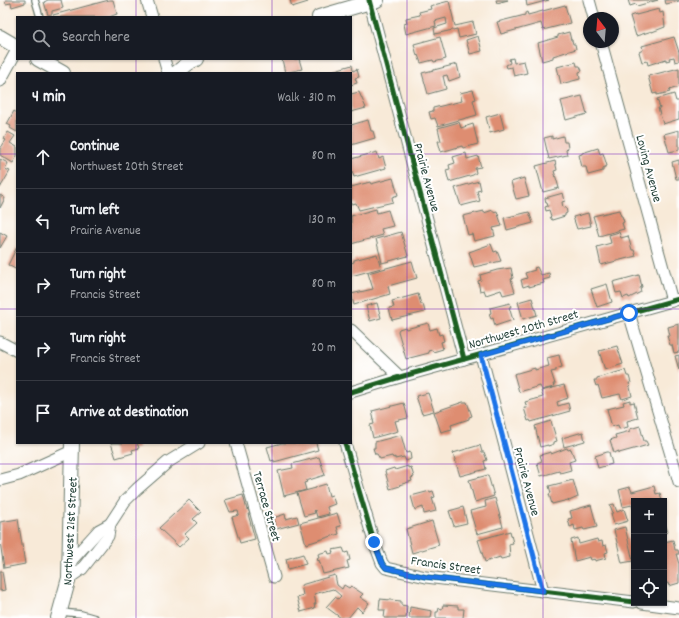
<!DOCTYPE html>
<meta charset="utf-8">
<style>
body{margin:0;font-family:Dekko,sans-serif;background:#242831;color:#f1f3f6}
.controls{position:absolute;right:12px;bottom:12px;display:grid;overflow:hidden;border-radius:0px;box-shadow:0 1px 3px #0004}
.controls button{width:36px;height:36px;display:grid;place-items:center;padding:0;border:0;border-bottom:1px solid #363941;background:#171b24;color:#f1f3f6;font:20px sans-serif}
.compass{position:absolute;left:583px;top:12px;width:36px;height:36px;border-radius:50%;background:#171b24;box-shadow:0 1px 3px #0004;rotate:344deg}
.stop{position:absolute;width:12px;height:12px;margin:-9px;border:3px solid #1a73e8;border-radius:50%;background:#fff}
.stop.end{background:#1a73e8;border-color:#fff;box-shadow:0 1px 4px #0008}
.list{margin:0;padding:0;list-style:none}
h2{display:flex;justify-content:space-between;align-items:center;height:52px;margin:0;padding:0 16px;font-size:17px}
h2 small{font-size:13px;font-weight:400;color:#9ea1a6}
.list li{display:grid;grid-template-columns:26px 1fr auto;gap:12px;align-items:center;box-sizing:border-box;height:64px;padding:0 16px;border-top:1px solid #363941}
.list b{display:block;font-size:15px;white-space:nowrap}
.list p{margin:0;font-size:13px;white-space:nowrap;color:#9ea1a6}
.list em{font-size:13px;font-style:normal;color:#9ea1a6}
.icon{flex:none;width:22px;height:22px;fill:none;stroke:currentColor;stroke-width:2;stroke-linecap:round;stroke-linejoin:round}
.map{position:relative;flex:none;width:679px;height:618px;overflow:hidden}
.search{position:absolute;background:#171b24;box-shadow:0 1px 3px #0004;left:16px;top:16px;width:336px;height:44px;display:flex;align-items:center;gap:10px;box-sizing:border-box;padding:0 14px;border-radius:0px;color:#9ea1a6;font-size:15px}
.panel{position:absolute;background:#171b24;box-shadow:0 1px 3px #0004;left:16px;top:72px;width:336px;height:372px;border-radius:0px}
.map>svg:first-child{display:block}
</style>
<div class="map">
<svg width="679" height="618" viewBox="0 0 679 618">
<rect width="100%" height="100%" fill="#fff"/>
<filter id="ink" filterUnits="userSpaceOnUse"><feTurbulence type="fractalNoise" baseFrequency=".025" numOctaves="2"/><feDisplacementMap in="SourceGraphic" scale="8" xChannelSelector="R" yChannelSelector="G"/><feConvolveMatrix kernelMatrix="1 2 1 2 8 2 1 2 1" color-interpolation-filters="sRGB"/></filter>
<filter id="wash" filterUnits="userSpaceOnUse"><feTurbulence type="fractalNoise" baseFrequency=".012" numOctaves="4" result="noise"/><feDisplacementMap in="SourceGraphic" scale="16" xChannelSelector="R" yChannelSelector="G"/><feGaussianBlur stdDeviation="0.9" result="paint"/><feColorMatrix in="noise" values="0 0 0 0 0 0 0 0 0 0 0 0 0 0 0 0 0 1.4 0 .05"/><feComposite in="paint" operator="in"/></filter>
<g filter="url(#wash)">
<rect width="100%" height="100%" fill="#f8ead8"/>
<g id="blocks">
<g fill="#de8d71">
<polygon points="5,0 25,0 25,3 12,7 11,3 6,4"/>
<polygon points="48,0 61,0 63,8 52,11 52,14 48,15 44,2"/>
<polygon points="109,0 113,0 117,14 109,17 53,17 53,15"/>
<polygon points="290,0 307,0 308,2 292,7"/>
<polygon points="496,0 508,0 497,3"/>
<polygon points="526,0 549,0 527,6"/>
<polygon points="628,0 658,0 637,6 636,4 630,6"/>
<polygon points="665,0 679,0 679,1 666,4"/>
<polygon points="449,1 455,26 473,22 476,34 459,38 457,29 435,34 434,28 447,24 446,18 435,21 436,26 406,34 404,24 407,23 406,18 420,15 419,12 431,9 430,6"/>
<polygon points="565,5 570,23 543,30 541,23 501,34 497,22 525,15 525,13 527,12 528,15"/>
<polygon points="659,9 660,13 663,12 665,27 652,32 652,31 636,36 630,16 636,14 636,15"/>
<polygon points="569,32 571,40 572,40 573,44 575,44 576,49 553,56 553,58 542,61 538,43 558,37 558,35"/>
<polygon points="478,36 482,51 470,54 466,40"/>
<polygon points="440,37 446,59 434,62 433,60 421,63 418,55 417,56 414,44"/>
<polygon points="674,37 679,52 679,61 675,62 674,57 669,58 670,60 666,61 666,59 648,65 647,61 642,62 639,52 643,50 642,46"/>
<polygon points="513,58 514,63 524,61 527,73 514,76 512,67 507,68 506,65 510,63 509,59"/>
<polygon points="282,59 299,59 302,69 285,73"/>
<polygon points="576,62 577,66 580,66 582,71 579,72 580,79 561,84 557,67"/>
<polygon points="457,64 460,77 449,81 447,75 443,76 446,89 428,94 422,73"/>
<polygon points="352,65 353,71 357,69 359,77 355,78 357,83 351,85 351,73 325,73"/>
<polygon points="679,68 679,87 669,90 670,92 657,95 657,93 653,94 648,76"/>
<polygon points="473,90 476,99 473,100 477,115 438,126 435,118 431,119 429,112 433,111 433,108 462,101 460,93"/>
<polygon points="359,92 366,108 351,112 351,94"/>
<polygon points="674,94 676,101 679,101 679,119 663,124 658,108 660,108 657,99"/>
<polygon points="582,96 587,114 566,120 561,101"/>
<polygon points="14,111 17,113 17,132 10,128 11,126 7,124"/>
<polygon points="500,113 504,129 490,133 486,117"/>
<polygon points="368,120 371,131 373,131 375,138 351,145 351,125"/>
<polygon points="459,122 461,128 473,124 478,144 463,148 462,146 441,152 438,141 441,141 438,128"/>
<polygon points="679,130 679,150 669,152 664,134"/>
<polygon points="8,132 15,136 10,143 17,147 17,156 13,163 0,155 0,149 6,140 4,139"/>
<polygon points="552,136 552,139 563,136 564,142 567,142 568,148 566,150 567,155 549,159 544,138"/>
<polygon points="598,148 600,154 603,153 607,166 603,168 603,171 588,175 586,167 582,167 579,155 582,154 582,153"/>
<polygon points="377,152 379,159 383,157 386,168 354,177 352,171 351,171 351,159"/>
<polygon points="466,153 467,159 478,156 481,167 475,168 476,173 473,175 449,182 446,170 450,169 449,165 455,163 453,157"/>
<polygon points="0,159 8,163 5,169 10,171 0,188"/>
<polygon points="679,160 679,179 676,179 672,162"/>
<polygon points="555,161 557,170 554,171 559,188 543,192 536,166"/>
<polygon points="393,178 398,195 392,197 393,202 359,210 356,203 351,204 351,187 370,182 371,184"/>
<polygon points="524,178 529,196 516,199 511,182"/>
<polygon points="479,181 481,190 477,191 480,201 461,206 455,188"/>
<polygon points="563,193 565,201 562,202 563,208 566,207 567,213 565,214 565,216 552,220 550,217 551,216 549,210 546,211 545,207 548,206 547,203 546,203 545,198"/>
<polygon points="0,195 5,198 0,208"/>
<polygon points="376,209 377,213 388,210 393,226 381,229 383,235 351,244 351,216"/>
<polygon points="493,210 493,212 497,211 502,226 493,228 495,236 474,241 472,234 468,235 463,216 484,211 484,213"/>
<polygon points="619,210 621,216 622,216 624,222 622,223 624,229 599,236 593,216"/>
<polygon points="529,212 533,223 507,230 504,218"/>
<polygon points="588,213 591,226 577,229 573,217"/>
<polygon points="0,232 7,236 0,248"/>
<polygon points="401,232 408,256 382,263 376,239"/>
<polygon points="619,232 621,238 628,236 632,250 634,250 636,256 601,265 597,247 611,243 609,235"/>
<polygon points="491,244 494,252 497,251 501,261 474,267 469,252"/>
<polygon points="17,247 17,270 8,265"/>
<polygon points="377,254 381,268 351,276 351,263 354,262 354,260"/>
<polygon points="412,261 417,278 388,286 390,294 354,305 351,294 373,289 368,273"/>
<polygon points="537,267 541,275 549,273 550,278 543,280 544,283 529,287 529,285 523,287 521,280 527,278 525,273 535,270 534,268"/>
<polygon points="511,268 513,278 511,279 515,292 503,295 501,290 486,295 484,290 480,291 478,281 481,280 480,275 497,270"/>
<polygon points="639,275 642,287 640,288 641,292 629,298 628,296 623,298 621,292 616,293 613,282"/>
<polygon points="607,284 612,302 597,307 591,289"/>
<polygon points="418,294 421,304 423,304 425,312 392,320 389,308 394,307 392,301"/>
<polygon points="532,298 537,315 523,319 518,302"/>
<polygon points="377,303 381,318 370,321 366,306"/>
<polygon points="510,303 511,307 509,307 513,320 495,326 493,318 491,319 489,314 491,313 490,308"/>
<polygon points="428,323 430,330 437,328 439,335 442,334 444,341 441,342 443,349 433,352 432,350 428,351 429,353 406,359 398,331 399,329 405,327 406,329"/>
<polygon points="679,324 679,352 674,353 672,345 670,345 667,336 670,336 668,327"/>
<polygon points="617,346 623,364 605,370 599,351"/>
<polygon points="559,355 562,367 556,369 556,371 551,372 555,384 553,384 554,387 542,390 540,386 519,392 514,374 535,368 535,370 549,366 547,358"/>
<polygon points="679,355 679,370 675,356"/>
<polygon points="625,370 627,376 629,376 631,383 629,383 632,396 622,399 620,394 602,398 598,385 596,386 594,380 597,380 597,378"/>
<polygon points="564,385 568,398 557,402 558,406 568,403 570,411 531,422 530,420 528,421 524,408 527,408 525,402 543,397 541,391"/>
<polygon points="428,393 434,411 422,414 416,396"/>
<polygon points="630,400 630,403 634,402 638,418 627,421 628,427 619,429 618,425 612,427 607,409 624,405 623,402"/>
<polygon points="463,402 467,402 472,416 469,417 469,419 451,425 452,429 441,432 434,412"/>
<polygon points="404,403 408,418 395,421 398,431 373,438 370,425 374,424 373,420 374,420 372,411"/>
<polygon points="551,421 557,441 554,442 554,444 548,446 548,445 540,447 535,426"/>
<polygon points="640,426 644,441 646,441 648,445 619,453 619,451 614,453 610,440 616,438 615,435 630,431 630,429"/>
<polygon points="583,432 585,441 564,447 562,438"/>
<polygon points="401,435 406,453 410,452 411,459 406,461 404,457 395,459 395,457 393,458 392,456 380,459 377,454 375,454 373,448 375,448 375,442"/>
<polygon points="111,443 137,443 139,448 132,450 133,453 116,458"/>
<polygon points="282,443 316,443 318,450 274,462 274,460 271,461 267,447"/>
<polygon points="480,445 482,452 484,452 487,460 484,461 486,469 460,476 453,453"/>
<polygon points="567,448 568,450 571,449 575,460 569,462 571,470 560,473 559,471 541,476 537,463 542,461 540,455 551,452 551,454"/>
<polygon points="607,452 609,452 612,464 598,468 595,456"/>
<polygon points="319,457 325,475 306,481 307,482 304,483 306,490 284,496 278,471 293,468 292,464"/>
<polygon points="408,466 408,468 411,467 414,477 411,478 412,481 399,485 400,486 390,489 385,471 394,468 395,470"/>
<polygon points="488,475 494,496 475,502 469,480"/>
<polygon points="573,480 578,497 569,501 568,500 552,504 549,494 551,493 549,486"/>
<polygon points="326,484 329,496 332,495 335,504 327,507 329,514 317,517 315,510 314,511 315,513 304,516 297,493 316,488 316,487"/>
<polygon points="654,486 656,494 660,493 662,501 634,501 634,511 632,505 623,507 619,490 630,487 632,492"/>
<polygon points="430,491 430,492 433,491 435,497 432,498 436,511 424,514 423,507 415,510 411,496"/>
<polygon points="243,495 247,510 248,509 250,514 248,514 255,539 240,543 232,517 239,515 238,511 230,512 225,500"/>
<polygon points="495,498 503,527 477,534 470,511 486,507 485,501"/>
<polygon points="189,500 201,512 193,519 197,523 185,534 189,538 179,547 159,528"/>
<polygon points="614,504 617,512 624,509 628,521 614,525 611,513 613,513 610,505"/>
<polygon points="591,505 597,527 584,530 583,528 575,530 574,525 570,527 568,519 572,518 570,511"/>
<polygon points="463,507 467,523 454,526 449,511"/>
<polygon points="337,513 341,526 337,527 339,534 306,544 300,523"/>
<polygon points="285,514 286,519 297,516 299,523 276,529 273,518"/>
<polygon points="18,519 25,564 4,568 0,542 0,522"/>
<polygon points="432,521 439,545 412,553 406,529"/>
<polygon points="664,521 668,532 664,533"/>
<polygon points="625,527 633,561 622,563 614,530"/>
<polygon points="510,531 513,543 509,544 510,557 501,559 500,557 485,562 478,540"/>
<polygon points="578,538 579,544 597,539 598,542 602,541 603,546 606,545 608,552 605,553 606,558 595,561 595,559 591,560 590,557 575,561 571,540"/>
<polygon points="673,540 675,550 678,550 679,554 676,554 679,564 679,583 669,586 668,583 664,584 664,542"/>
<polygon points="343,548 345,553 348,552 350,560 347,561 349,568 323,574 319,560 318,561 317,558 319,558 318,554 328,551 329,554 333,553 332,550"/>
<polygon points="303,554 306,564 288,569 286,559"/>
<polygon points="0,571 2,571 5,590 0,591"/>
<polygon points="335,575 337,585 342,589 344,585 349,588 351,586 363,594 360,597 369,603 362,612 357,607 348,618 341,618 326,607 335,597 338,599 341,596 333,589 314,594 316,604 314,604 315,608 301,612 297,597 303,595 301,585"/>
<polygon points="380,599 401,601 401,605 407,606 406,618 384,618 385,610 379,610"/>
<polygon points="443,605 458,606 458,609 464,609 463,618 436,618 436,612 438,612 439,608 442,609"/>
<polygon points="410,607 432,611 431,618 409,618"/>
</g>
</g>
</g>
<g filter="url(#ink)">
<use href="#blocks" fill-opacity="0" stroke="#6b7a6d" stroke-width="1"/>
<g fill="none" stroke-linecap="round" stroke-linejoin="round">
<defs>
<g id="service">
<polyline points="35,0 40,17"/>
<polyline points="61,612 81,614 95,618"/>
</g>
<g id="minor">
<polyline points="147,0 152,17"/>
<polyline points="369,0 464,359"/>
<polyline points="589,0 594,18"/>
<polyline points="601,42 672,301"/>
<polyline points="164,59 168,73"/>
<polyline points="0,81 17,50"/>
<polyline points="629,313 679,482"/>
<polyline points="351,330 400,377"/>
<polyline points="0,342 17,351"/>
<polyline points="481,355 543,591"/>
<polyline points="351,392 400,377 679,299"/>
<polyline points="236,443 274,577"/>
<polyline points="345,443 374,542 382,563 386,568 426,577 634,602"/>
<polyline points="0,480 19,475 72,451"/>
<polyline points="70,562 99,530 110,524"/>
<polyline points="69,578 82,569 108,536 110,524 125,501 137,489 168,462 199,443"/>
<polyline points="642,603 679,608"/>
</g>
<g id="tertiary">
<polyline points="319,17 377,0"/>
<polyline points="0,37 17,47"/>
<polyline points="38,59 63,73"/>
<polyline points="176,73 190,62 196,59"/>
<polyline points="58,618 69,578 72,443"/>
</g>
</defs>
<use href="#service" stroke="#6b7a6d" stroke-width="8"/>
<use href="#minor" stroke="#6b7a6d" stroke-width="13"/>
<use href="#tertiary" stroke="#6b7a6d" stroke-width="16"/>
<use href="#service" stroke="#fff" stroke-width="5.5"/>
<use href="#minor" stroke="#fff" stroke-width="11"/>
<use href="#tertiary" stroke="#fff" stroke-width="14"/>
<defs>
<g id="cycleway">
<polyline points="369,0 464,359"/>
<polyline points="351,392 400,377 679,299"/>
<polyline points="345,443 374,542 382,563 386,568 426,577 634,602"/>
</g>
</defs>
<use href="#cycleway" stroke="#fff" stroke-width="8"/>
<use href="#cycleway" stroke="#1b5e20" stroke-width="5"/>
</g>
</g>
<g fill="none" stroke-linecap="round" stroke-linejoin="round" filter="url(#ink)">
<polyline stroke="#1a73e8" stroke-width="5" points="374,542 382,563 386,568 426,577 543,591 481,355 629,313"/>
</g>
<path fill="none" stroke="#7b2cbf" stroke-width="1" stroke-opacity="0.55" d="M136,0V17M272,0V17M407,0V618M543,0V618M136,59V73M272,59V73M0,154H17M351,154H679M0,309H17M351,309H679M136,443V618M272,443V618M0,464H679"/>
<g text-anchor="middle" stroke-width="4" stroke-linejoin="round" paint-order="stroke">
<g font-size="13" fill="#1f3d34" stroke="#fff">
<text transform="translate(650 168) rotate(75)" y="5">Loving Avenue</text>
<text transform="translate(428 177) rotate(75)" y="5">Prairie Avenue</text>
<text transform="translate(523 328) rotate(-16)" y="5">Northwest 20th Street</text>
<text transform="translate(528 481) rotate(75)" y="5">Prairie Avenue</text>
<text transform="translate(268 506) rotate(74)" y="5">Terrace Street</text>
<text transform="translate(69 531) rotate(-87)" y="5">Northwest 21st Street</text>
<text transform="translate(446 564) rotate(8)" y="5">Francis Street</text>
</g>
</g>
</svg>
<div class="controls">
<button>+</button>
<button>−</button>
<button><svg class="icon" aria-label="locate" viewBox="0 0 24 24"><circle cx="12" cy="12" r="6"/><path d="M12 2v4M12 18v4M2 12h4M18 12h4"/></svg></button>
</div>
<svg class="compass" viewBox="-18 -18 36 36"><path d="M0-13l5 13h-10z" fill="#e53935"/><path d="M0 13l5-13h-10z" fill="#9ea1a6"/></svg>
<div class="stop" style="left:629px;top:313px"></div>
<div class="stop end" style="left:374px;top:542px"></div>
<div class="search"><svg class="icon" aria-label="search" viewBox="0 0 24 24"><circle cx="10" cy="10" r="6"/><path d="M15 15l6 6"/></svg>Search here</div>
<section class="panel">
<h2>4 min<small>Walk · 310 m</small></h2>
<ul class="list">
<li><svg class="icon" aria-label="ahead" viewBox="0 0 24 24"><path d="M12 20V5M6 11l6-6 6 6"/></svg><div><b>Continue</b><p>Northwest 20th Street</p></div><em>80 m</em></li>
<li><svg class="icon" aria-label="left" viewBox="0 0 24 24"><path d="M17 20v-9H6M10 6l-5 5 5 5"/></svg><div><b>Turn left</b><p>Prairie Avenue</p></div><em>130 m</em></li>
<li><svg class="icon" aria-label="right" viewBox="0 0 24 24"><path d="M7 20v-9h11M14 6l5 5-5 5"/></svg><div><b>Turn right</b><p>Francis Street</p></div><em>80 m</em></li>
<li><svg class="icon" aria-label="right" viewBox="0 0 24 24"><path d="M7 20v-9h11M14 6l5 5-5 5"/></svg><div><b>Turn right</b><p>Francis Street</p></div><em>20 m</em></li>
<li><svg class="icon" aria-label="arrive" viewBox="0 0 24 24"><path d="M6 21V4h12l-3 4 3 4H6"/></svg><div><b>Arrive at destination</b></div></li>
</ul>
</section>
</div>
